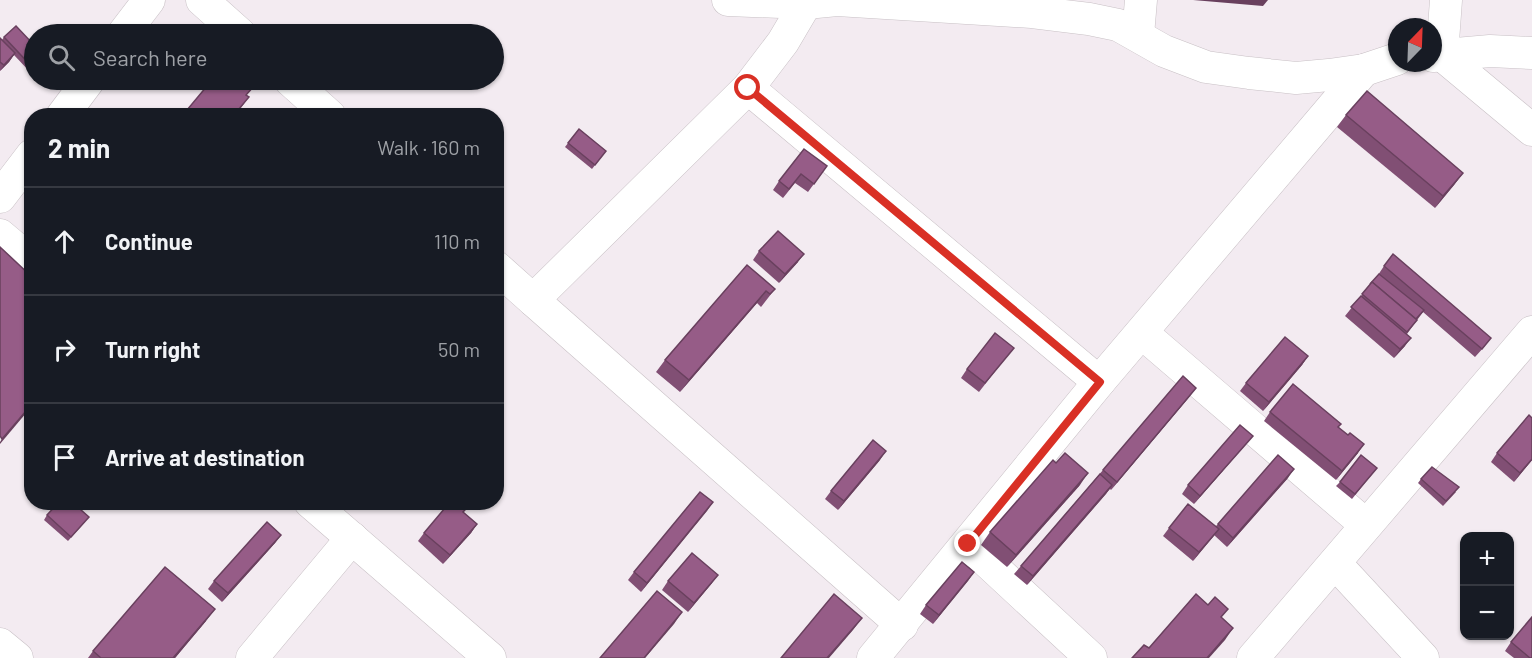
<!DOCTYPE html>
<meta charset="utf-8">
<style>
body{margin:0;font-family:Barlow,sans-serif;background:#20242c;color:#f1f3f6}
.controls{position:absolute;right:18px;bottom:18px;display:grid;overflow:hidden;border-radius:12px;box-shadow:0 2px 4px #0004}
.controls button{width:54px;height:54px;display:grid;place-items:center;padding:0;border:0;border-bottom:2px solid #363941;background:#171b24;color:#f1f3f6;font:30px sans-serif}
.compass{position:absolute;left:1388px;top:18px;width:54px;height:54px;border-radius:50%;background:#171b24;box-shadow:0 2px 4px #0004;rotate:23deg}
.stop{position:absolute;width:18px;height:18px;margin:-14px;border:4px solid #d93025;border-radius:50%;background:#fff}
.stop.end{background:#d93025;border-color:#fff;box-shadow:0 2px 6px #0008}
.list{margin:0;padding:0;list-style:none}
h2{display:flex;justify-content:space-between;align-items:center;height:78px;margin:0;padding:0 24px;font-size:26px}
h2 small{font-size:20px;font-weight:400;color:#9ea1a6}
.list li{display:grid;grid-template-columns:39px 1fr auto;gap:18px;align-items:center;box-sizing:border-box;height:108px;padding:0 24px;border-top:2px solid #363941}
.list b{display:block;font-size:22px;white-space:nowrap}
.list em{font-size:20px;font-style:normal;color:#9ea1a6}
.icon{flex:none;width:33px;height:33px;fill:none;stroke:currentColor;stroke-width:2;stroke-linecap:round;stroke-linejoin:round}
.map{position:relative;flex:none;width:1532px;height:658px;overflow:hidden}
.search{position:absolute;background:#171b24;box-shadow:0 2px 4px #0004;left:24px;top:24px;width:480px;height:66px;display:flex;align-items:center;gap:15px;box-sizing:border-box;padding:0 21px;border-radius:33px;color:#9ea1a6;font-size:22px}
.panel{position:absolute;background:#171b24;box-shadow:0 2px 4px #0004;left:24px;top:108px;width:480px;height:402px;border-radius:24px}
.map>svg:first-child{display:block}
</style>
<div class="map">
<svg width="1532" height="658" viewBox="0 0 1532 658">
<rect width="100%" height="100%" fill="#f3ebf1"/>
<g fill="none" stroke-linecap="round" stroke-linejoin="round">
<defs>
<g id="street">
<polyline points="202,0 240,34"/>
<polyline points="728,0 806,3 837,0 1032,12 1089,19 1118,25 1164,51 1206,67 1249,73 1296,78 1329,75 1364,70 1397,59"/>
<polyline points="1446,0 1442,55 1532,130"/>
<polyline points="123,34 149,0"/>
<polyline points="1138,35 1141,0"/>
<polyline points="1433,56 1490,51 1532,53"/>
<polyline points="290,80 330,116"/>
<polyline points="748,88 1099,382"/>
<polyline points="62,116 89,80"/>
<polyline points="0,197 32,155"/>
<polyline points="0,235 32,262"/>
<polyline points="496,267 533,300 748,88 783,42 806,3"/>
<polyline points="533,300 902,625"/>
<polyline points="1142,333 1366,525"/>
<polyline points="310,502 490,658"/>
<polyline points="968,544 1091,658"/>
<polyline points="1335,563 1423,658"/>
<polyline points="0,644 17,658"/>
<polyline points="252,658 352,538"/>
<polyline points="873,658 1099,382 1364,70"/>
<polyline points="1253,658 1532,332"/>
</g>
</defs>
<use href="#street" stroke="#c8c0c5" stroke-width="33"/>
<use href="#street" stroke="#fff" stroke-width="32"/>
</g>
<g fill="#814f74">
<polygon points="4,37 34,45 34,70 31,73 14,55 9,62 0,71 0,38 2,40"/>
<polygon points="1346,115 1463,173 1454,185 1435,208 1337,127"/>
<polygon points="579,129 606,151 592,169 565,147"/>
<polygon points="827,166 808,192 795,183 783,198 773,190 779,181"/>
<polygon points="759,251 798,262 779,283 753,260"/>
<polygon points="747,265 775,289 761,307 757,303 680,392 656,372 665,360"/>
<polygon points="1384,266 1485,346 1475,357 1423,312 1407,334 1405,346 1394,358 1345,316 1378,275"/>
<polygon points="1007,356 979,392 961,378 967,369"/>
<polygon points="1308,356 1302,365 1263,411 1240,391 1246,383"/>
<polygon points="1190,396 1111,490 1110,489 1027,585 1014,574 1021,566 1103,470"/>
<polygon points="1270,412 1338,428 1358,453 1336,480 1264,421"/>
<polygon points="1246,444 1194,504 1182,494 1188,485"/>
<polygon points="1497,453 1532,460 1514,482 1491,462"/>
<polygon points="880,460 838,510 825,499 831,491"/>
<polygon points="1377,468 1352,499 1336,486 1340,482"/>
<polygon points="1288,478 1227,547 1214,535 1193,561 1163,536 1169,528 1216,526 1218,524"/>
<polygon points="1421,479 1456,492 1443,506 1418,483"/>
<polygon points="1080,485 1007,567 981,545 990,532"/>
<polygon points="713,502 641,592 628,580 634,572"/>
<polygon points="464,513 477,524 471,533 443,564 418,541 424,533"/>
<polygon points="47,515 85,522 68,541 44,520"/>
<polygon points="281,535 275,543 222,602 208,589 214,581"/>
<polygon points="974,572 933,624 920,614 926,605"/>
<polygon points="668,581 712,583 688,612 662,590"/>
<polygon points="206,621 175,658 88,658 93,651"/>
<polygon points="1511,642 1532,658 1514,658 1505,651"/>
</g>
<g fill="#69405e">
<polygon points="1193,0 1268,0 1263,6"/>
<polygon points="15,53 9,62 0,71 4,65"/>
<polygon points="249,97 240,109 235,116 233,116"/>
<polygon points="1463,173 1454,185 1435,208 1443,196"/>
<polygon points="804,254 798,262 779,283 785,274"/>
<polygon points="766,291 757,303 680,392 689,380"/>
<polygon points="1411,338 1405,346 1394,358 1400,349"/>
<polygon points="1308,356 1302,365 1263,411 1269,402"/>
<polygon points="1196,388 1190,396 1111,490 1117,482"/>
<polygon points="32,404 32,406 0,444 0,442 2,439"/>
<polygon points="1253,436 1246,444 1194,504 1200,496"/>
<polygon points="1364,444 1358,453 1336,480 1342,471"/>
<polygon points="886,451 880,460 838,510 844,501"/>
<polygon points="1532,459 1532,460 1514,482 1520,473"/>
<polygon points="1294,469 1288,478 1227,547 1233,538"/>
<polygon points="1088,473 1080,485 1007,567 1016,555"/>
<polygon points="1112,485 1106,494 1027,585 1033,576"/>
<polygon points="713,502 707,511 641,592 647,583"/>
<polygon points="477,524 471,533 443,564 450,555"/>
<polygon points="1219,529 1213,537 1193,561 1199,552"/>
<polygon points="281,535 275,543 222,602 228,593"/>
<polygon points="974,572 968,581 933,624 939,615"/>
<polygon points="718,575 712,583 688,612 694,603"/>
<polygon points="215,609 206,621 175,658 173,658"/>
<polygon points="682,612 674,624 645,658 644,658"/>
<polygon points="862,618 853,630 829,658 827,658"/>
<polygon points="1233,628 1225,640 1209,658 1207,658"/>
</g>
<g fill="#965c87" stroke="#69405e" stroke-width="1.5">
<polygon points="16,26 34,45 34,69 4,37"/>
<polygon points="0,38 15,53 4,65 0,62"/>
<polygon points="212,80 250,80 256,84 246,95 249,97 233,116 182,116"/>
<polygon points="1367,91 1463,173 1443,196 1346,115"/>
<polygon points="249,109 256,116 243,116"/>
<polygon points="579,129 606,151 595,165 568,143"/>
<polygon points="804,149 827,166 814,184 801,174 789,189 779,181"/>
<polygon points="778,231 804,254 785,274 759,251"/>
<polygon points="0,247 32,277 32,294 29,299 32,302 32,404 2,439 0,436"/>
<polygon points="1393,254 1491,338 1482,349 1384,266"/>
<polygon points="747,265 775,289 770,294 766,291 689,380 665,360"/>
<polygon points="1379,274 1424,310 1416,319 1372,282 1370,284"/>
<polygon points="1372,282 1417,320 1407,332 1362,294"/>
<polygon points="1361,296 1411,338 1400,349 1351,307"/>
<polygon points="995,333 1014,348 985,383 967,369"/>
<polygon points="1285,337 1308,356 1269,402 1246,383"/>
<polygon points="1183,376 1196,388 1117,482 1103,470"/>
<polygon points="1293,384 1341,424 1338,427 1348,435 1350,433 1364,444 1342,471 1270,412"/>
<polygon points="1529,415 1532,418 1532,459 1520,473 1497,453"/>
<polygon points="1240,425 1253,436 1200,496 1188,485"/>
<polygon points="873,440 886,451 844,501 831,491"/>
<polygon points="1065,453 1088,473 1016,555 990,532 1053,460 1056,463"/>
<polygon points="1278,455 1294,469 1233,538 1218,524"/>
<polygon points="1361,455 1377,468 1355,494 1340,482"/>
<polygon points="1432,467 1459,487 1446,501 1421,479"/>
<polygon points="1100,474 1112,485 1033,576 1021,566"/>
<polygon points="700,492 713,502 647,583 634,572"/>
<polygon points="59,502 72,502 89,517 71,537 47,515"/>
<polygon points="450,502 455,502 466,509 463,512 477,524 450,555 424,533"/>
<polygon points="1188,504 1219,529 1199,552 1169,528"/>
<polygon points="267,522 281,535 228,593 214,581"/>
<polygon points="692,553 718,575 694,603 668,581"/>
<polygon points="962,562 974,572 939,615 926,605"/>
<polygon points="165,567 215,609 173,658 101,658 93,651"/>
<polygon points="657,591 682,612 644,658 600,658"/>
<polygon points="834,594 862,618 827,658 781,658"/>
<polygon points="1196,594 1208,605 1215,597 1228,609 1221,617 1233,628 1207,658 1132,658 1144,645 1149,648"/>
<polygon points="1532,617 1532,658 1530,658 1511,642"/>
</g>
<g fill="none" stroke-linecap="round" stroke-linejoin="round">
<polyline stroke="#d93025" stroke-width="8" points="748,88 1100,382 968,544"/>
</g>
</svg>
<div class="controls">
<button>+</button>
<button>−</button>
</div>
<svg class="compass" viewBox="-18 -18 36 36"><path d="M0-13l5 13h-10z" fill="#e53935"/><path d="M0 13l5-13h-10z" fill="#9ea1a6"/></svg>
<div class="stop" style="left:748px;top:88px"></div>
<div class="stop end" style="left:968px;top:544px"></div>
<div class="search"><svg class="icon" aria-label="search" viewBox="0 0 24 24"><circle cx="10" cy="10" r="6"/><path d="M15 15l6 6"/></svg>Search here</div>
<section class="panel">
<h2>2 min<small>Walk · 160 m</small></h2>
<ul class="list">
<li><svg class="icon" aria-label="ahead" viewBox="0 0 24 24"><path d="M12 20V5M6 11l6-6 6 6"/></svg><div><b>Continue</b></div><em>110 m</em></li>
<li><svg class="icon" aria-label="right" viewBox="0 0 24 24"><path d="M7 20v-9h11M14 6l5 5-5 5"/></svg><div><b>Turn right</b></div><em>50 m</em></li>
<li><svg class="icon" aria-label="arrive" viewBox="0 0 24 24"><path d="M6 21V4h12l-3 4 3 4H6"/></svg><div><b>Arrive at destination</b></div></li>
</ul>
</section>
</div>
